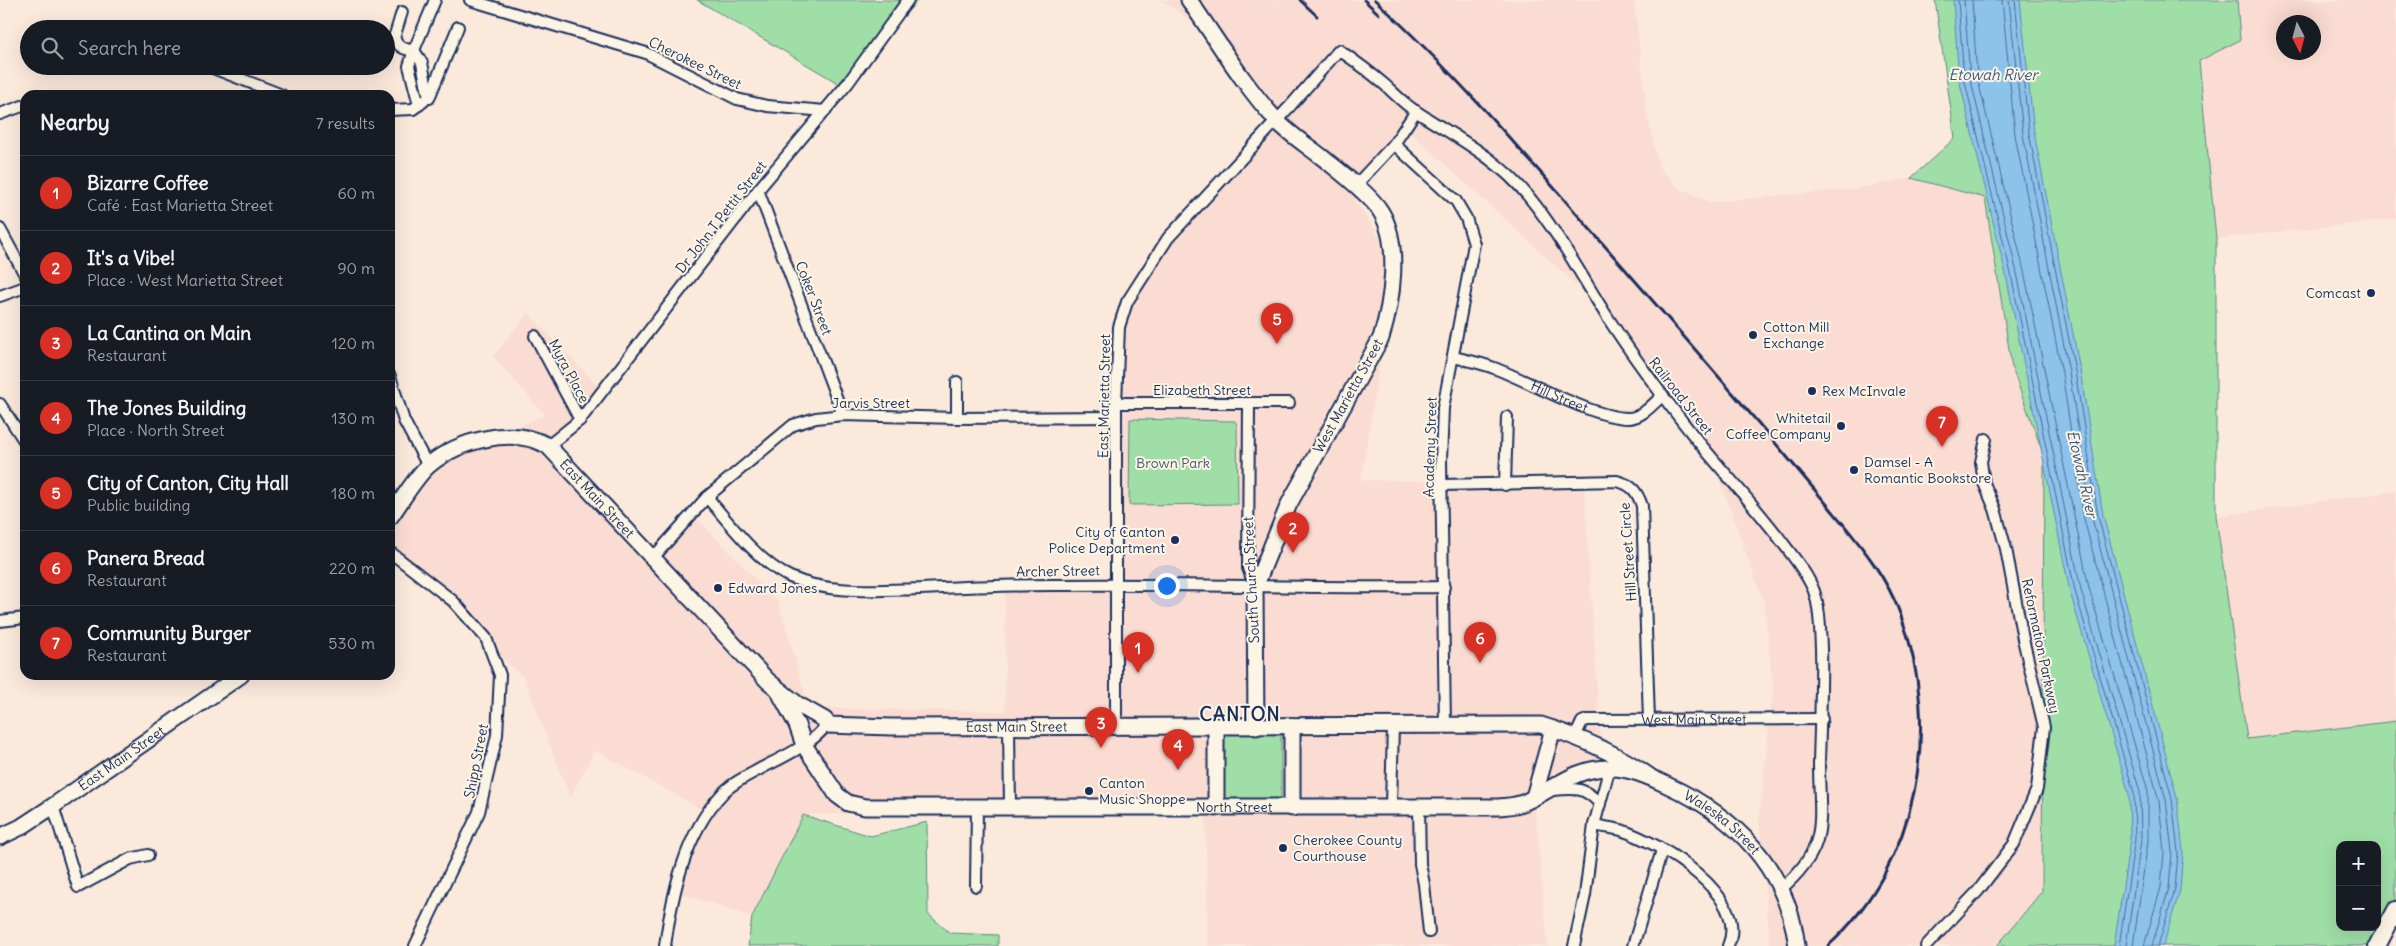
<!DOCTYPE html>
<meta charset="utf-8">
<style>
body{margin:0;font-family:Delius,sans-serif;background:#242831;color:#f1f3f6}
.controls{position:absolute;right:15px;bottom:15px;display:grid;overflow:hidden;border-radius:10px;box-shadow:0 5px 20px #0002}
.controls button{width:45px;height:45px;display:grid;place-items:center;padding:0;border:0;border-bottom:1px solid #363941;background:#171b24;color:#f1f3f6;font:25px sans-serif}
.compass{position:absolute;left:2276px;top:15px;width:45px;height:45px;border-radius:50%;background:#171b24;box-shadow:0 5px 20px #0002;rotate:174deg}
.you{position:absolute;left:1166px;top:585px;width:18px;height:18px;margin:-12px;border:4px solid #fff;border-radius:50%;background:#1a73e8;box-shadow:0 0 0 8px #1a73e833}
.badge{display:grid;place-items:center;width:32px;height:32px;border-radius:50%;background:#d93025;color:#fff;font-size:16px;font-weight:700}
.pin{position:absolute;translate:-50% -41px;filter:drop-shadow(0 1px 2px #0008)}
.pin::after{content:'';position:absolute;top:26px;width:18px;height:15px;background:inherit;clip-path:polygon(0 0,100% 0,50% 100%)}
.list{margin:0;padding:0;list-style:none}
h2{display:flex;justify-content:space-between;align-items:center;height:65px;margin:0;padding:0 20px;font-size:21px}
h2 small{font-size:16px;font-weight:400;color:#9ea1a6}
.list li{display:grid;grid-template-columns:32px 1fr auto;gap:15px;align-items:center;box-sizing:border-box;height:75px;padding:0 20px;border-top:1px solid #363941}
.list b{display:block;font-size:19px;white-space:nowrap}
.list p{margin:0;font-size:16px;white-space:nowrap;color:#9ea1a6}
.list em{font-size:16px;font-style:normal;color:#9ea1a6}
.icon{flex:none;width:28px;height:28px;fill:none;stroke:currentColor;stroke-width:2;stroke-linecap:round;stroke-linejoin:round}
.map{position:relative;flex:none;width:2396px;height:946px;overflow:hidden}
.search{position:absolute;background:#171b24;box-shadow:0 5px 20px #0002;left:20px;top:20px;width:375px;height:55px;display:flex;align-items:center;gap:12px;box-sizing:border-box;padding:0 18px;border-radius:28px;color:#9ea1a6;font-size:19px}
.panel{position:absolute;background:#171b24;box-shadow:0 5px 20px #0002;left:20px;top:90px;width:375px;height:590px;border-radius:15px}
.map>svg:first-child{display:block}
</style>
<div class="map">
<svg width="2396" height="946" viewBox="0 0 2396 946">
<rect width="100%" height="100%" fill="#fbeadc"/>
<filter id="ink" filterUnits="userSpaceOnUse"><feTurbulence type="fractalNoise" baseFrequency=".02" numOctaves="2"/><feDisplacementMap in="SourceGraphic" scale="10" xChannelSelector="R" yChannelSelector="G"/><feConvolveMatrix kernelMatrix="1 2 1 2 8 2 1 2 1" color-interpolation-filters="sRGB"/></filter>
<g filter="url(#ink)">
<g fill="#fadcd2" fill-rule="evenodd">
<polygon points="1161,0 1634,0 1647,114 1659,167 1678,187 1710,202 1853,189 1911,178 1985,198 2012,368 2044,456 2042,891 1997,946 1770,946 1759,820 1773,688 1764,603 1716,470 1614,320 1399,122 1355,200 1396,262 1361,480 1584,483 1602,765 1534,800 1548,946 1208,946 1205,810 1028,808 803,815 753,917 671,890 702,810 595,750 570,798 524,678 390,555 390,513 423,462 480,443 545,415 493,356 528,313 601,389 551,456 648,561 693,514 779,603 809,708 1005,711 1005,589 1114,589 1114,315 1273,120 1201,27"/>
<path d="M2237,0H2396V219L2216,239L2199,61L2240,40ZM2284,22H2314V52H2284Z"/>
<polygon points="2396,491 2396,721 2247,739 2216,516"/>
</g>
<g fill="#9fdea6" stroke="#5d8682" fill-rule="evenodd">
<polygon points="697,0 918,0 843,86"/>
<path d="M1935,0H2237L2240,40L2199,61L2216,239V516L2247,739L2396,721V902L2388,914L2373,946H1997L2042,891L2044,456L2012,368L1985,198L1911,178L1955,138ZM2340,845H2377V927H2340Z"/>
<polygon points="1130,419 1235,421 1237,425 1238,504 1129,505"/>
<polygon points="1222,733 1281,735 1281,801 1222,801"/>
<polygon points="803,815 871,836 927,822 928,914 950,933 998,935 998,946 748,946 752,917"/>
</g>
<polygon fill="#8dc3eb" stroke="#5f88b3" points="1953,0 2020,0 2034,132 2080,370 2103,515 2177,798 2183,851 2180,890 2163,946 2114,946 2130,839 2129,794 2070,592 2006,275 1959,79"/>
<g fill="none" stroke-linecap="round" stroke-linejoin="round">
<g stroke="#496a96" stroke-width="1">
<polyline points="1958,0 1964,78 2011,274 2075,591 2134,793 2135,839 2119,946"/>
<polyline points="1964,0 1970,77 2017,273 2081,590 2140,792 2141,840 2126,946"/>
<polyline points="1972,0 1977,76 2024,271 2089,588 2148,791 2148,841 2133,946"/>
<polyline points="2002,0 2015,135 2062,373 2084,519 2159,801 2164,852 2161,887 2144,946"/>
<polyline points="2009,0 2023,134 2069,372 2092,518 2166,800 2172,852 2169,888 2152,946"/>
<polyline points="2015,0 2029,133 2075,371 2098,516 2172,799 2178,852 2175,889 2158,946"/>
</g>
<defs>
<g id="street">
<polyline points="470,0 646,53 737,99 767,106 825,111"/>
<path d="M402,12L394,38C399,47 404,50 414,50"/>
<polyline points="414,50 422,63 429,98"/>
<polyline points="213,68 282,95"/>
<polyline points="429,98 458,27"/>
<polyline points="419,105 409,66 414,50 435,0"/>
<polyline points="390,110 413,109 424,101"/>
<polyline points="0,114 25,105"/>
<polyline points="1394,144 1456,201 1466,218 1474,244 1443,408 1441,461 1445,725"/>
<polyline points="1355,186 1394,144 1416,111"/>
<polyline points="758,190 843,415"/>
<polyline points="0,229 25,275"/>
<polyline points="0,296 25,287"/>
<polyline points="535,336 580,420"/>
<path id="s1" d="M1453,357C1466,360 1481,363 1494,368C1529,381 1593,418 1628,418C1642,418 1653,404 1663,395"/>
<polyline points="390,376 404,421 428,466"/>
<polyline points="957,382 957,418"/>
<polyline points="1116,403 1289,403"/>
<polyline points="0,404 25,442"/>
<polyline points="1249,404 1248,568 1255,587"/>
<polyline points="548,446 580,420 758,190 848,83 908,0"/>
<path d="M1442,485L1617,481C1632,485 1637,491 1642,506L1649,720"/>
<polyline points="1505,485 1507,417"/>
<path d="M707,497C729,523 759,563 790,577C829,595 879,590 921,589C964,587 1008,585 1052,585C1183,583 1313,589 1444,587"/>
<polyline points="390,552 453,601 486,638 500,675 497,735 479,812 415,946"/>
<polyline points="652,559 707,497 793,425 816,418 843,415 957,418 1116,417"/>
<polyline points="0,621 25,618"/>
<polyline points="1009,725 1010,808"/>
<path d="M1116,726V403L1119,327L1127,302L1168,238L1292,104L1339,50C1355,61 1370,72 1385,85C1395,94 1405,105 1417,112C1459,139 1496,157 1529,197C1559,234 1581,275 1606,315C1632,355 1660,393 1689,430C1719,468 1753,503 1783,543C1794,558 1807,573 1814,591C1820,609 1820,629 1821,648C1822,686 1820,724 1819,763C1819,823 1831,846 1780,890"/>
<path id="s2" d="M1575,737L1582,722L1587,720L1822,719"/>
<path d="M1552,790C1574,788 1584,786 1600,804"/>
<polyline points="53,806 78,887 130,859 148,855"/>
<polyline points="1391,806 1393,726"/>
<polyline points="1419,807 1420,864 1424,884 1429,932"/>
<path d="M1594,825C1603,827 1613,828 1621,830C1660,843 1750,895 1728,946"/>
<polyline points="976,886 977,807"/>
<path d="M665,946C672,895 685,833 722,794C732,783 747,776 760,769C779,759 815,743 826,725"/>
<polyline points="1574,946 1585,895 1594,825 1610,767"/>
<polyline points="1633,946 1662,850"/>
<polyline points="1926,946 1978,891 2014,844 2037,789 2044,727 2023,639 2006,549 1995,509 1984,483 1981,462 1986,439"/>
</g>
<g id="secondary">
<path d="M1189,0C1217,40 1243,84 1276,120C1289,134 1308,146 1323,158C1339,171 1371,195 1381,212C1401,245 1392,303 1381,338L1289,504L1255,587L1256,727"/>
<path id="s3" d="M390,517C401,502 415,477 429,465C459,440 513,426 548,446L768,681L797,704L825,720L826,725L892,727L1541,725C1579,737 1616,753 1649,776"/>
<path id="s4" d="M779,692L797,725L804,745L837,795L848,803L865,807H1499C1508,806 1517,806 1525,802C1554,789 1574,768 1609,768C1628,767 1650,777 1667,785C1735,816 1787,868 1797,946"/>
<polyline points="1292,726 1292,808"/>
<polyline points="1534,797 1553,729"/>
<polyline points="1216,808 1216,726"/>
<path id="s5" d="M0,837L21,827L53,806L241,675"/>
</g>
<polyline id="primary" points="2377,946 2396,910"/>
</defs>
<use href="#street" stroke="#1b2f5e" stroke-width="14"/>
<use href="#secondary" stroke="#1b2f5e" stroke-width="19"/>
<use href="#primary" stroke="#1b2f5e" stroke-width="20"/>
<use href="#street" stroke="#fcf5e5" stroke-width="10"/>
<use href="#secondary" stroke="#fcf5e5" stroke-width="15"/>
<use href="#primary" stroke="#fcf5e5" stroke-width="16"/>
<g stroke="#1b2f5e" stroke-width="3">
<polyline points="1300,0 1317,16"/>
<polyline points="1364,0 1379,14"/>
<path d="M1375,0C1455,73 1525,155 1596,236C1653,301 1710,366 1766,432C1787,457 1809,483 1830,508C1858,542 1886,574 1901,616C1942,728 1919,863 1828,946"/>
</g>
</g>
</g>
<g fill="#1b2f5e" stroke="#fcf5e5" stroke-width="2">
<circle cx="2371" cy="293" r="5"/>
<circle cx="1753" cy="335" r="5"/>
<circle cx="1812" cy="391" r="5"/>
<circle cx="1841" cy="426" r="5"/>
<circle cx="1854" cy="470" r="5"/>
<circle cx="1175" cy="540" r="5"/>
<circle cx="718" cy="588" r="5"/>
<circle cx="1089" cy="791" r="5"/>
<circle cx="1283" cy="848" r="5"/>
</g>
<g text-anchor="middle" stroke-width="4" stroke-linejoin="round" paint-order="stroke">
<g font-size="14" fill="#1b2f5e" stroke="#fcf5e5">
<text transform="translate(695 63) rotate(26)" y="5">Cherokee Street</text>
<text transform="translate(721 217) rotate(-52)" y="5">Dr John T Pettit Street</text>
<text transform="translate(814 298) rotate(69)" y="5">Coker Street</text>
<text transform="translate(569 371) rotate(62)" y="5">Myra Place</text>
<text x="1202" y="395">Elizabeth Street</text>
<text transform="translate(1104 396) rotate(-89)" y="5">East Marietta Street</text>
<text transform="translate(1348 396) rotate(-61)" y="5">West Marietta Street</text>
<text dy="5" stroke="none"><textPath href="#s1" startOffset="114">Hill Street</textPath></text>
<text transform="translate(1681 396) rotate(52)" y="5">Railroad Street</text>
<text x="871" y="408">Jarvis Street</text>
<text transform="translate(1430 447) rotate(-88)" y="5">Academy Street</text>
<text dy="5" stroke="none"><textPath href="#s3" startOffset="264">East Main Street</textPath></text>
<text transform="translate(1628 552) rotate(-94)" y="5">Hill Street Circle</text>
<text transform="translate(1058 571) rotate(-1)" y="5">Archer Street</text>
<text transform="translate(1251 580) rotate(-93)" y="5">South Church Street</text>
<text transform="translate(2041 646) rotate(78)" y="5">Reformation Parkway</text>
<text dy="5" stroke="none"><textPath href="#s2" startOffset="129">West Main Street</textPath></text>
<text dy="5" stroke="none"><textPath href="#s3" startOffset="779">East Main Street</textPath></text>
<text dy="5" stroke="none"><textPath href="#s5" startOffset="145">East Main Street</textPath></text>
<text transform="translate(476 761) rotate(-79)" y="5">Shipp Street</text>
<text dy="5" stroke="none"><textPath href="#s4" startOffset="519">North Street</textPath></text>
<text dy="5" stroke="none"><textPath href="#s4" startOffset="1030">Waleska Street</textPath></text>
</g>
<g font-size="14" fill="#1b2f5e" stroke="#fcf5e5" text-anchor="start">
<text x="2361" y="298" text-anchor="end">Comcast</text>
<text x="1763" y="332">Cotton Mill<tspan x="1763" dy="16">Exchange</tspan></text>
<text x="1822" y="396">Rex McInvale</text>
<text x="1831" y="423" text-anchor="end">Whitetail<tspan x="1831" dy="16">Coffee Company</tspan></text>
<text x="1864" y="467">Damsel - A<tspan x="1864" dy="16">Romantic Bookstore</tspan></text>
<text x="1165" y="537" text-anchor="end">City of Canton<tspan x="1165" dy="16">Police Department</tspan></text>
<text x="728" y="593">Edward Jones</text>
<text x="1099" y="788">Canton<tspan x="1099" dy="16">Music Shoppe</tspan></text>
<text x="1293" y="845">Cherokee County<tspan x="1293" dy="16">Courthouse</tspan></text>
</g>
<g font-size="14" fill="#3c5b70" stroke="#fcf5e5">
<text x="1173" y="468">Brown Park</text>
</g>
<g font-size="15" font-style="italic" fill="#385481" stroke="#fcf5e5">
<text x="1993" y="80">Etowah River</text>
<text transform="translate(2082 474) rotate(77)" y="5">Etowah River</text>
</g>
<g font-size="19" font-weight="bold" letter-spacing="1" fill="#1b2f5e" stroke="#fcf5e5">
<text x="1240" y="721">CANTON</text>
</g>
</g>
</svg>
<div class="controls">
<button>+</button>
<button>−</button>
</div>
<svg class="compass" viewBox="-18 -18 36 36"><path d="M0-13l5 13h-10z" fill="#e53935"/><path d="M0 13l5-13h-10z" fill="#9ea1a6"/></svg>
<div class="you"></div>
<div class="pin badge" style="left:1138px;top:673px">1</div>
<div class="pin badge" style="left:1293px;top:553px">2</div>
<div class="pin badge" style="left:1101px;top:748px">3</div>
<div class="pin badge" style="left:1178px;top:770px">4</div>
<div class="pin badge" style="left:1277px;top:344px">5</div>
<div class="pin badge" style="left:1480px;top:663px">6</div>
<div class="pin badge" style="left:1942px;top:447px">7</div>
<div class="search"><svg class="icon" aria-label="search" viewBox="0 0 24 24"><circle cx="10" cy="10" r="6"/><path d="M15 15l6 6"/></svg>Search here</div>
<section class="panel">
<h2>Nearby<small>7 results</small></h2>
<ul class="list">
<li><span class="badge">1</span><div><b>Bizarre Coffee</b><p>Café · East Marietta Street</p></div><em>60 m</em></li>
<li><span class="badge">2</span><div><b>It's a Vibe!</b><p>Place · West Marietta Street</p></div><em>90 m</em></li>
<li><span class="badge">3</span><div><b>La Cantina on Main</b><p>Restaurant</p></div><em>120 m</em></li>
<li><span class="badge">4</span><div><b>The Jones Building</b><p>Place · North Street</p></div><em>130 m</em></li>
<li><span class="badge">5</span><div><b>City of Canton, City Hall</b><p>Public building</p></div><em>180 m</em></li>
<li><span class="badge">6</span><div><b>Panera Bread</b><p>Restaurant</p></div><em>220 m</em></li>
<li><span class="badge">7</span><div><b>Community Burger</b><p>Restaurant</p></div><em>530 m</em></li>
</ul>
</section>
</div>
